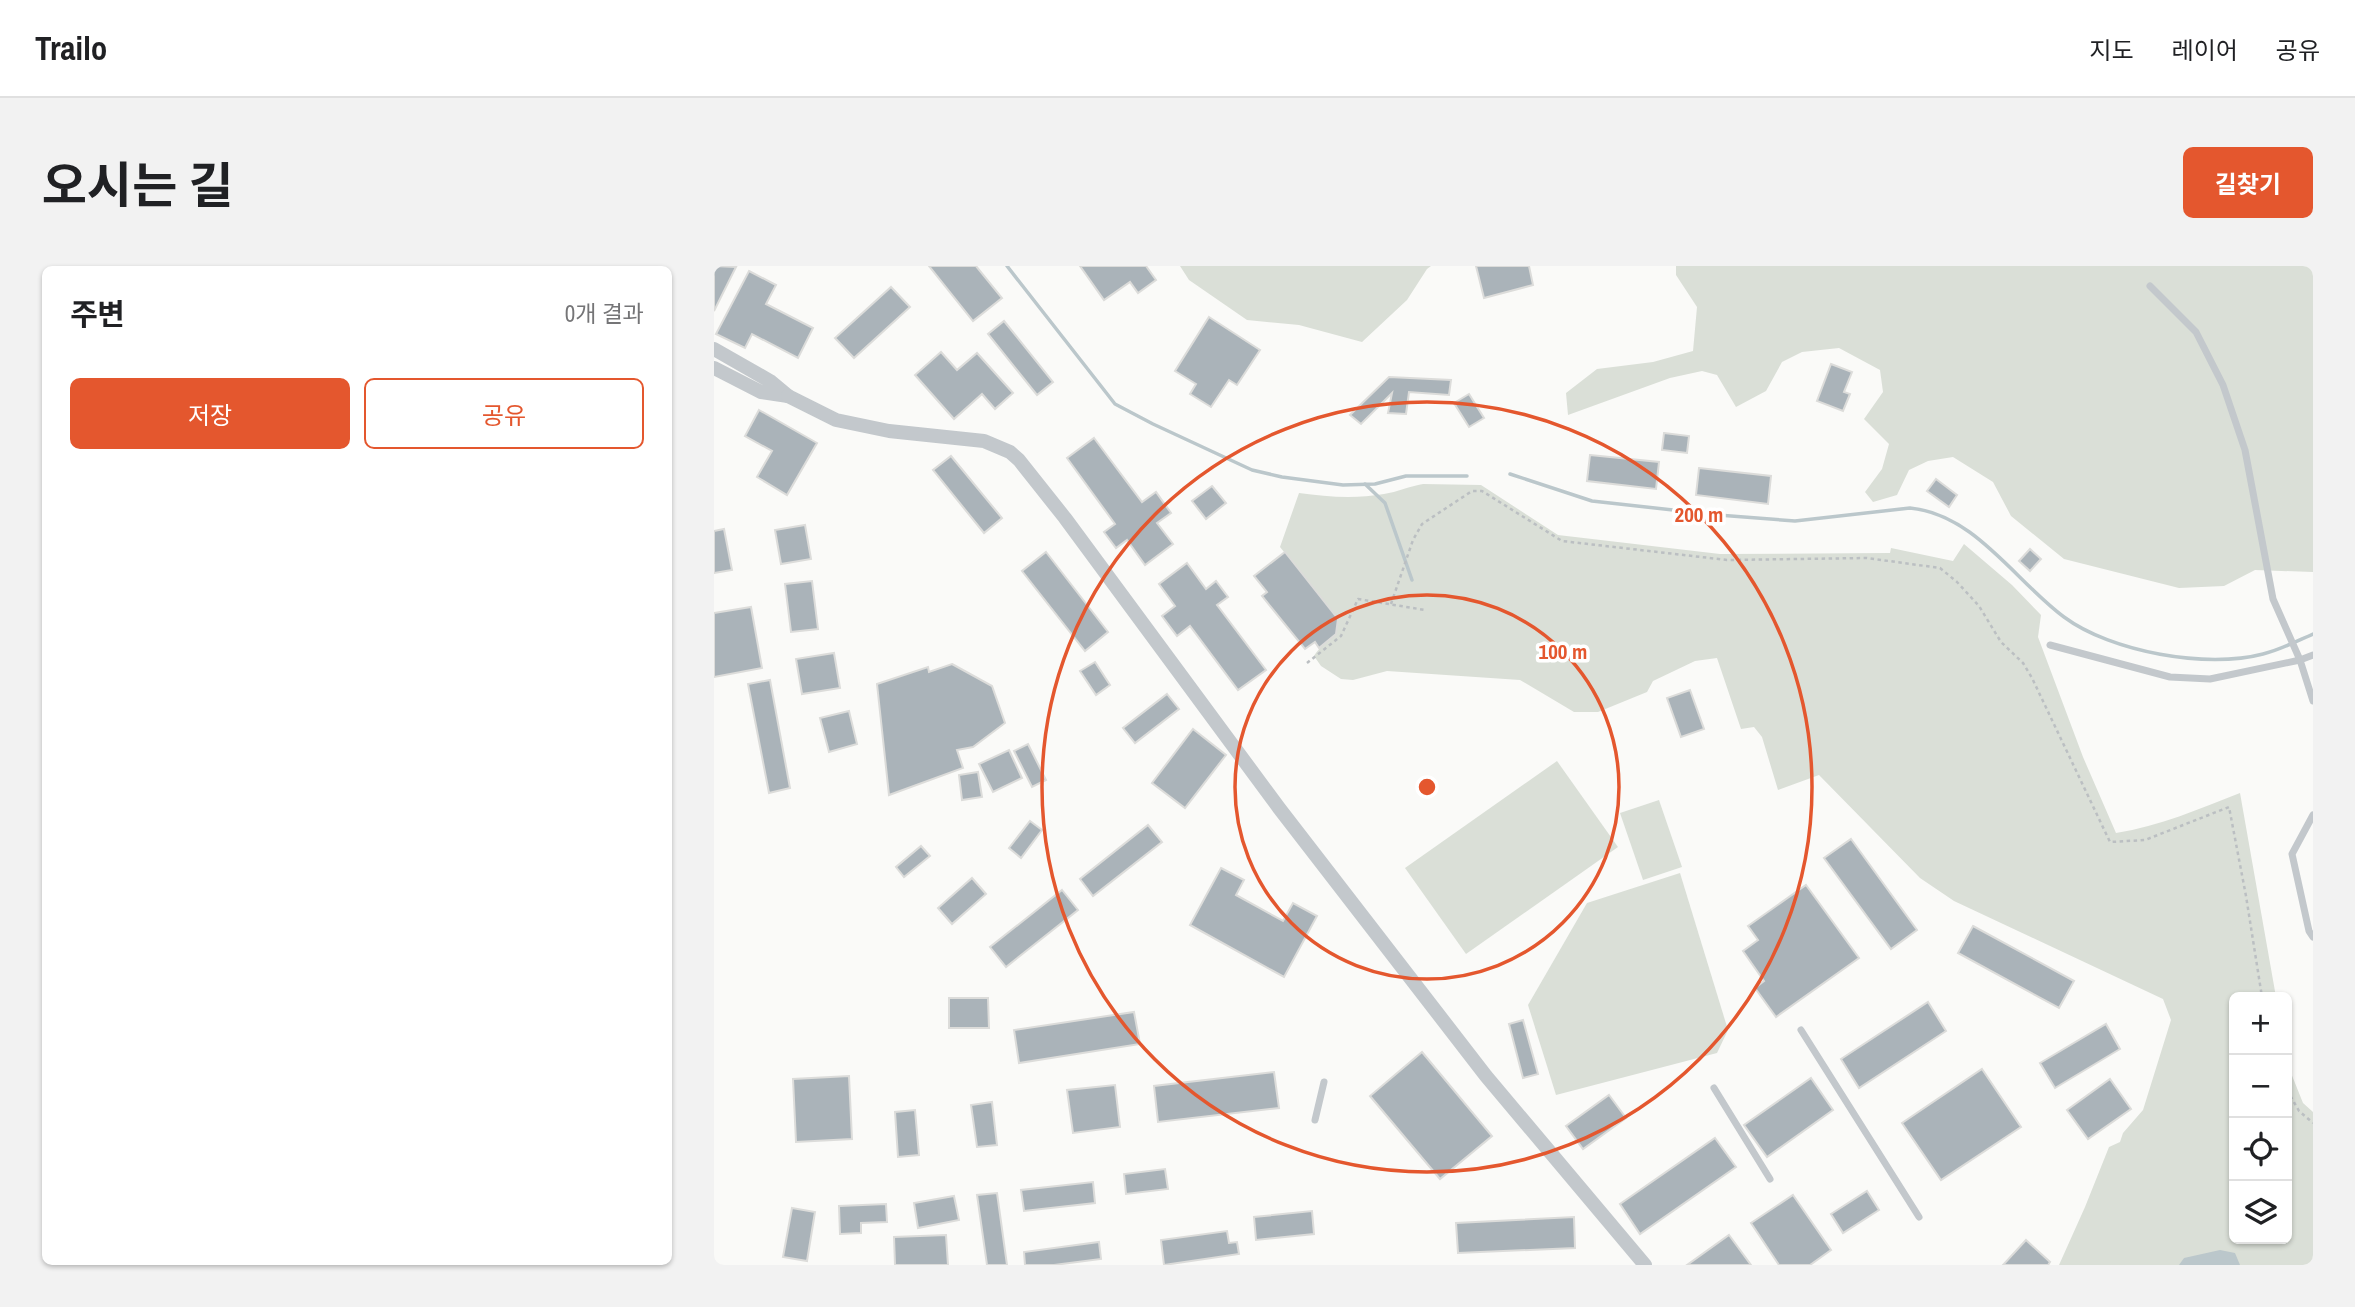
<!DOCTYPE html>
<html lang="ko">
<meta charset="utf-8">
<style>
body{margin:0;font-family:"Archivo Narrow","Noto Sans KR",sans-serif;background:#f2f2f2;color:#202124}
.controls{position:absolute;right:21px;bottom:21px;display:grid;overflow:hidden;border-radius:10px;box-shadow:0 2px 5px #0004}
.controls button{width:63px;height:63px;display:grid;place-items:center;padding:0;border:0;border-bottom:2px solid #e0e0e0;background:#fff;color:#202124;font:35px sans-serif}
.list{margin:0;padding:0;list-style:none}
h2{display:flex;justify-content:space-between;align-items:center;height:91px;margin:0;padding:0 28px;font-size:30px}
h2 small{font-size:23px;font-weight:400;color:#757577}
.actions{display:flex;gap:14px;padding:21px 28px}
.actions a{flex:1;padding:16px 0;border:2px solid #e4572e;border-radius:10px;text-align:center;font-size:24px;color:#e4572e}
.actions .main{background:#e4572e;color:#fff}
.icon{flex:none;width:38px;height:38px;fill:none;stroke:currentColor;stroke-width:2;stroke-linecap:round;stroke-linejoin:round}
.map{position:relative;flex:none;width:1599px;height:999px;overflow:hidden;border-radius:10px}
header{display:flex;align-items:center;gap:42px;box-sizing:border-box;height:98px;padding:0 35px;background:#fff;border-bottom:2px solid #e0e0e0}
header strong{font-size:33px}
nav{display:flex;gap:38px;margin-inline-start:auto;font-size:24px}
.intro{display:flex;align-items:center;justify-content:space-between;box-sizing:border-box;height:168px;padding:0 42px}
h1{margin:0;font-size:49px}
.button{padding:18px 32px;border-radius:10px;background:#e4572e;color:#fff;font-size:24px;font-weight:700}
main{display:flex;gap:42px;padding:0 42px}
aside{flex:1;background:#fff;border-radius:10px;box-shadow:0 2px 5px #0004}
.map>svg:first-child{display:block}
</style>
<header>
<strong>Trailo</strong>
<nav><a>지도</a><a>레이어</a><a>공유</a></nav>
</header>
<div class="intro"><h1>오시는 길</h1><a class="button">길찾기</a></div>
<main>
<aside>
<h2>주변<small>0개 결과</small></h2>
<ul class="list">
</ul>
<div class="actions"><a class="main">저장</a><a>공유</a></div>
</aside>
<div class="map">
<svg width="1599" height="999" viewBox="0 0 1599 999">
<rect width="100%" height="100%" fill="#fafaf8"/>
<g fill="#dadfd7">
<polygon points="466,0 717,0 713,3 693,34 648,76 585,59 533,54 475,14"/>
<polygon points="962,0 1599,0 1599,306 1541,304 1510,320 1465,322 1350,293 1297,250 1279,216 1239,191 1214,195 1195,204 1183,229 1159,236 1151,226 1168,203 1175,178 1150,153 1169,126 1166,104 1125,82 1088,86 1068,96 1052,125 1022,141 1003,109 988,105 956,112 854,149 852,127 883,103 939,96 979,85 983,41 962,9"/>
<path d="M709,218L767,219L844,269L1006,288L1176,287L1177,282L1239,295L1250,278L1298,319L1327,349L1324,371L1369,491L1402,567C1446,560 1485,543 1526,527L1562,731H1520V973H1573V797L1589,837L1599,846V999H1345L1371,941L1395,881L1406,876L1409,867L1429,844L1457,754L1449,733L1240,635L1206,612L1105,509L1064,524L1048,471L1040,461L1027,463L1003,392L981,395L939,415L933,426L884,446H860L806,414L673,405L639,414L627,413L607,400L600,390C611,373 620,375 624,353L566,281L585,227C613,231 642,233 670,228C683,226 696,220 709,218Z"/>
<polygon points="843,495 904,581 752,688 691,602"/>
<polygon points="945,534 968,601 929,614 906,547"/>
<polygon points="966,607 1014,764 1003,787 842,829 814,739 873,637"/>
</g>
<polygon fill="#bbc7cb" points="1506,984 1521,987 1526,999 1465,999 1470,992"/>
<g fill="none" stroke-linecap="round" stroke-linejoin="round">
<g stroke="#bbc7cb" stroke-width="3.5">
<polyline points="293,0 401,138 439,158 538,204 568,211 629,219 661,218 692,210 753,210"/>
<path d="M796,208L878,235L1004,249L1081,255L1196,242C1261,248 1302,316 1350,351C1397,386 1493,403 1549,388C1566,384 1583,375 1599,368"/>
<polyline points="651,218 671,237 698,314"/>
</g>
</g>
<g fill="#aab3b9" stroke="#dcdcda" stroke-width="2">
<polygon points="0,0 22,1 0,45"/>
<polygon points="215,0 262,0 288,32 259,55"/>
<polygon points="366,0 432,0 442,14 424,27 416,16 390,34"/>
<polygon points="762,0 815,0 819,19 770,32"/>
<polygon points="35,5 62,19 52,38 99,62 84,92 38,68 31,82 2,68"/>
<polygon points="177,21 196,41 140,92 121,72"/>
<polygon points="495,51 546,84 523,119 515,114 497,141 476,128 482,118 461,105"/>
<polygon points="290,55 339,116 323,129 274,68"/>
<polygon points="227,86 243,104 263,87 299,127 281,143 268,128 240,153 201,109"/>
<polygon points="1117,98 1138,106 1130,126 1136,128 1129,145 1103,135"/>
<polygon points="675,111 737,114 735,129 695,126 692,148 674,147 678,127 647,158 636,149"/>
<polygon points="755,128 770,152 755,161 740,137"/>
<polygon points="45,144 103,177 73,229 43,211 58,185 31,170"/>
<polygon points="950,167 975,170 973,187 948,184"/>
<polygon points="380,172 428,236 442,226 457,247 443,257 459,278 431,299 413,274 402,282 390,266 401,258 353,192"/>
<polygon points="876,189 945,196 942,223 873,215"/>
<polygon points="237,190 288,252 270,267 219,204"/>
<polygon points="985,202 1057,210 1054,238 982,229"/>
<polygon points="1222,213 1243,229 1235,241 1213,225"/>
<polygon points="498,220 512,237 492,253 478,235"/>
<polygon points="91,259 97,293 67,298 61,264"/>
<polygon points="10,263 18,304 0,307 0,265"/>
<polygon points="1316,283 1327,293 1316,305 1305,295"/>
<polygon points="332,286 394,366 371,385 308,305"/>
<polygon points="571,286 624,353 622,368 605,382 601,376 591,383 548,330 553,326 540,310"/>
<polygon points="473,297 492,323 502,315 514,331 503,339 552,404 524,424 476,360 463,370 448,350 461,340 445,318"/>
<polygon points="98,315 104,363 77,366 71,318"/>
<polygon points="37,341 48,402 0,411 0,347"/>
<polygon points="120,387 126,422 88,428 82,393"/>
<polygon points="381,396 396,419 382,429 366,405"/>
<polygon points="238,398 278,420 291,457 259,481 243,484 249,502 175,529 163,418 214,401 215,406"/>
<polygon points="56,414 76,522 55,527 34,418"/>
<polygon points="976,424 990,463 967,471 953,432"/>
<polygon points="453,428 465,443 421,477 409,462"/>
<polygon points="135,445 143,478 115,486 106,452"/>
<polygon points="479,463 512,489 471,542 438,517"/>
<polygon points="314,478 332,514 318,521 300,485"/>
<polygon points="295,484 308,512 279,526 265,498"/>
<polygon points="264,506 268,531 248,534 245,509"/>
<polygon points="316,555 328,564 307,592 295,582"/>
<polygon points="434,559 448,576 379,630 366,613"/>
<polygon points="1137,573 1203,664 1177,683 1110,592"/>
<polygon points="207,580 216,590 190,611 182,601"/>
<polygon points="507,602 530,614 522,629 569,655 579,637 603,650 570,711 476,659"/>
<polygon points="258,612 272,628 238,658 224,642"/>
<polygon points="1092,619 1145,692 1062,751 1041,722 1050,715 1029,685 1044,674 1034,660"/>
<polygon points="348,624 364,644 292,701 276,681"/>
<polygon points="1259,660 1360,715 1345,742 1244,687"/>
<polygon points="235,732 274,732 275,762 235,762"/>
<polygon points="1214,736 1232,765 1145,822 1127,793"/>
<polygon points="420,746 426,778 305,797 300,764"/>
<polygon points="809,754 824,808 809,812 795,758"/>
<polygon points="1392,758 1406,783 1341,822 1326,797"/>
<polygon points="708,786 778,870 726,913 656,830"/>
<polygon points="1268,803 1307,861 1227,914 1188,857"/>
<polygon points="560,806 565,842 444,856 440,820"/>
<polygon points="135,810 138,873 82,876 79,813"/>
<polygon points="1097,812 1119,844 1053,891 1030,859"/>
<polygon points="1396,813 1417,843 1374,873 1353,844"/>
<polygon points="401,819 406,861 359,867 353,824"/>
<polygon points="895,829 912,852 869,883 852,860"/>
<polygon points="278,836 283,879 263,881 257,839"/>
<polygon points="201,844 205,889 184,891 181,846"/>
<polygon points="1001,872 1022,901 926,968 906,938"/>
<polygon points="451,903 454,923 412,928 410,908"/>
<polygon points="379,916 381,937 310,945 307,924"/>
<polygon points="1153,925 1165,944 1129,967 1117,948"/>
<polygon points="283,927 293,999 273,999 263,929"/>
<polygon points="1079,929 1117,984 1096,999 1065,999 1037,957"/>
<polygon points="240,930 245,954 204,962 200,937"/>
<polygon points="172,938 173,956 147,957 147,967 126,968 125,940"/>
<polygon points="78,942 101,946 93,995 69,991"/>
<polygon points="598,945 600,968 542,974 540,951"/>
<polygon points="860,951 861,982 744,987 742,957"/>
<polygon points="513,965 515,977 523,976 525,988 450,999 447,974"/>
<polygon points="232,969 234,999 181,999 180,971"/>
<polygon points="1015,969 1037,999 973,999"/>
<polygon points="1312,974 1336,996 1334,999 1289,999"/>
<polygon points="385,976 387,993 340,999 311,999 310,986"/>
</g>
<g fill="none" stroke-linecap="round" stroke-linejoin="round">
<g stroke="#bbbfc2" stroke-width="2.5" stroke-dasharray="3.5 3.5" stroke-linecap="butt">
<polyline points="677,338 699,274 708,258 758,225 768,225 848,275 1013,294 1153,292 1226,302 1243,316 1265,340 1287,376 1309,397 1318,412 1396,576 1431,574 1515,541 1532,630 1548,731"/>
<polyline points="593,397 627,370 644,333 711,344"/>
<polyline points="1573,824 1585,845 1599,857"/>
</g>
<g stroke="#c3c8cc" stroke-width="7">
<polyline points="1336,379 1456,411 1496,413 1586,394 1559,333 1531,184 1509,119 1482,66 1436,20"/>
<polyline points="1599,389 1586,394 1599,435"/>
<polyline points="1599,549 1578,588 1595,665 1599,671"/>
<polyline points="1087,764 1205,951"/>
<polyline points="1000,822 1056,913"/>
<polyline points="601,854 610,816"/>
</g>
<g stroke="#c3c8cc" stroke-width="14">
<polyline points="0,83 56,115 74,130 47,126 0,102"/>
<polyline points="74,130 122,154 175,165 270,175 296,186 305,194 351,252 565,542 772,810 931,999"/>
</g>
</g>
<g fill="none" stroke="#e4572e" stroke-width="3.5">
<circle cx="713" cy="521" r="192"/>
<circle cx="713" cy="521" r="385"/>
</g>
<circle cx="713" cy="521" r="10" fill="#e4572e" stroke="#fff" stroke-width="3.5"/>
<g font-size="21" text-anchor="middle" font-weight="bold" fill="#e4572e" stroke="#fff" stroke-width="7" stroke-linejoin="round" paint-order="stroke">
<text x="985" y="256">200 m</text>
<text x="849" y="393">100 m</text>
</g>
</svg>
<div class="controls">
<button>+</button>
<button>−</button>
<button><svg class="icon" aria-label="locate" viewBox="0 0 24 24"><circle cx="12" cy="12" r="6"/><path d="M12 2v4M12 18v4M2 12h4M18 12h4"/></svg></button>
<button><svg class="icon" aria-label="layers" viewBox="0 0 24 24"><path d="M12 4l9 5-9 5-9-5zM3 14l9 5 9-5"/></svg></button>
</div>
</div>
</main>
